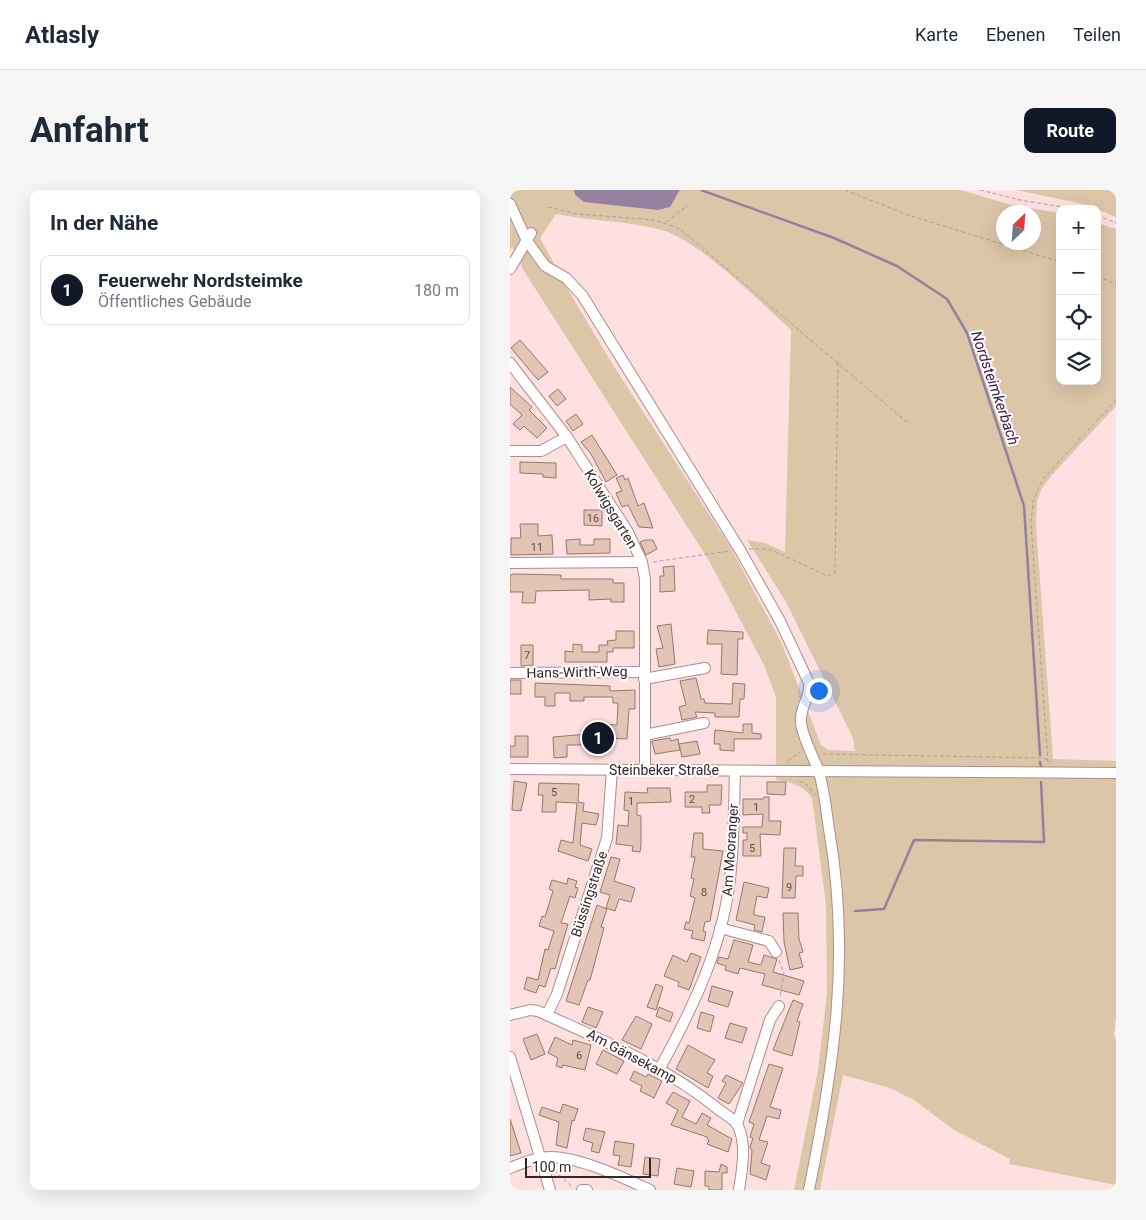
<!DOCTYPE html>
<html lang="de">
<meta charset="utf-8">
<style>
body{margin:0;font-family:Roboto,sans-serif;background:#f6f6f7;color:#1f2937}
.controls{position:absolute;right:15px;top:15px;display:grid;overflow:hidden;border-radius:10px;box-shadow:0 5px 20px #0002}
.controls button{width:45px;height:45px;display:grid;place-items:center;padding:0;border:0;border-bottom:1px solid #e0e1e3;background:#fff;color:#1f2937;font:25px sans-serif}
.compass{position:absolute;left:486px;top:15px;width:45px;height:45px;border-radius:50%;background:#fff;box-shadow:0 5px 20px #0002;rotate:25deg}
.scale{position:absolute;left:15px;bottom:12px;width:126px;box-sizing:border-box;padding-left:5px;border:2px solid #342627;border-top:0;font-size:14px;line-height:18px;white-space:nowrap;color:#342627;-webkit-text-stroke:4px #fff;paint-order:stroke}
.you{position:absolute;left:308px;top:500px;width:18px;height:18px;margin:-12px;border:4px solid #fff;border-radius:50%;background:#1a73e8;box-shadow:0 0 0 8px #1a73e833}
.badge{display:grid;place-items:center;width:32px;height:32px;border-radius:50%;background:#111827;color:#fff;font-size:16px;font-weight:700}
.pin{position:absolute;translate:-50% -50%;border:2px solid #fff;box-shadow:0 1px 5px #0006}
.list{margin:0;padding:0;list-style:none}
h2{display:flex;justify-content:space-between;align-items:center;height:65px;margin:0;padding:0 20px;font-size:21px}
h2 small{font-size:16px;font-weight:400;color:#747a83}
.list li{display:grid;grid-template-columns:32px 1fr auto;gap:15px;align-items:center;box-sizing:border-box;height:70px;margin:0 10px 10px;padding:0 10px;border:1px solid #e0e1e3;border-radius:10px}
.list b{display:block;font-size:19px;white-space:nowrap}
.list p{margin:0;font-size:16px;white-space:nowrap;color:#747a83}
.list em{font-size:16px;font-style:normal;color:#747a83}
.icon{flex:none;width:28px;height:28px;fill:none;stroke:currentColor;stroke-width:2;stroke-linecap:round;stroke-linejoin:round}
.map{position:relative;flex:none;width:606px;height:1000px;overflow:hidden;border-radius:10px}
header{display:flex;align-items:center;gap:30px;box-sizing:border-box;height:70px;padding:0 25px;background:#fff;border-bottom:1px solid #e0e1e3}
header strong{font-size:24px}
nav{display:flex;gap:28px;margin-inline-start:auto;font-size:18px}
.intro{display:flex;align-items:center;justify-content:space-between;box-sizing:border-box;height:120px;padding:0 30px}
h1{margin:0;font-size:35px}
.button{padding:12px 22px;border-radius:10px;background:#111827;color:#fff;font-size:18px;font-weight:700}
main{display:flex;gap:30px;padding:0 30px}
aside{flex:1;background:#fff;border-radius:10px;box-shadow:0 5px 20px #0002}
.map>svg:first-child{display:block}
</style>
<header>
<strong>Atlasly</strong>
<nav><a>Karte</a><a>Ebenen</a><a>Teilen</a></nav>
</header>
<div class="intro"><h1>Anfahrt</h1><a class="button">Route</a></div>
<main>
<aside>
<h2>In der Nähe<small></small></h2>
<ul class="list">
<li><span class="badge">1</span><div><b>Feuerwehr Nordsteimke</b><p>Öffentliches Gebäude</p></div><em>180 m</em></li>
</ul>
</aside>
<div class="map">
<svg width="606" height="1000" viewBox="0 0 606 1000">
<rect width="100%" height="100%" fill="#fee0e1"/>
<g fill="#dcc6a8" fill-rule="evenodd">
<path d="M0,0H64L65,5L166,8L170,0H451L501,15L550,23V191H587V33L606,39V216L541,286L531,300L527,312L526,335L543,569L606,571V827L604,845L606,851V995L499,974L500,969L444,940L404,910L380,898L333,885L310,1000H284L308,880L317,803L316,715L302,608C293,595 281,592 266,590V507L254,475L198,369L14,81L2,56L0,61ZM493,22H524V52H493ZM46,24C81,31 118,31 152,40C191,52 250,112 281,140L275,362L255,353L237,350L276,412L343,548L345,561L319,560L311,555L272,454L221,358L103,175L60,103L30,48Z"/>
<polygon points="506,0 606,0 606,27 578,15"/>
</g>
<polygon fill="#95819f" points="64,0 170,0 160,17 148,20 74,12 65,5"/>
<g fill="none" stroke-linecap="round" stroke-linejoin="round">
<g stroke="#95819f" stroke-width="2.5">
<polyline points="191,0 324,48 387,76 437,109 457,143 514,316 530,565"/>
<polyline points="530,572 531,577"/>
<polyline points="345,721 374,719 404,650 534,652 531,592"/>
</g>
</g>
<g fill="#e4c4b6" stroke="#95786b">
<polygon points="10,150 38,182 28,190 1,158"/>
<polygon points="0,197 22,217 19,220 37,238 27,248 14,236 10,240 3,234 12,225 0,214"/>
<polygon points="48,199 56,209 47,216 39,206"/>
<polygon points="66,224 73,234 63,241 56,231"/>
<polygon points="82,245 107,285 96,292 81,264 71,252"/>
<polygon points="10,272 46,273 46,288 33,287 33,284 10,283"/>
<polygon points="113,285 115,290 118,288 128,316 134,313 143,338 129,337 118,315 112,317 106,303 112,301 106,288"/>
<polygon points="74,320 92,320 92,336 74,335"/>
<polygon points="10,334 28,334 28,346 42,345 43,364 1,365 1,348 11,348"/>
<polygon points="70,349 70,355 84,355 84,349 100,349 100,363 57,364 56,350"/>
<polygon points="135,350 143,350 147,359 136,365 130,352"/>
<polygon points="164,376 165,401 150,402 150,386 154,386 153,377"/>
<polygon points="4,384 51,385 51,389 103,389 103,393 114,393 114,412 101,412 101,409 79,410 79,400 26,401 25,413 12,413 13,402 0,402 0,385"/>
<polygon points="161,434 165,474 149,477 146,459 153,458 147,436"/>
<polygon points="198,440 233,442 233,449 228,449 227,485 211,484 212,454 197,454"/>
<polygon points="106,441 124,441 124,458 103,458 103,462 97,462 97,472 55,472 55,461 63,462 63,454 72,455 72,462 89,462 89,455 98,455 97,451 106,450"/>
<polygon points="11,455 23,455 23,475 11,476"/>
<polygon points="186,488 191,509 194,509 195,513 222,514 223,493 235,494 234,509 230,509 229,527 205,527 205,523 185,522 187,527 172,530 169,517 176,515 170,491"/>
<rect x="0" y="490" width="11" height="14"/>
<polygon points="25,493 100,496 100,501 125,500 125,519 119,519 117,549 97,548 97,560 86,560 86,555 57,555 57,567 44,568 43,547 78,544 78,533 107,535 108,513 103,513 103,507 74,507 74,511 60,511 60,503 45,503 45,516 35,516 35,507 25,507"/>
<polygon points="233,534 242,534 242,543 251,544 251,549 224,549 224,561 210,560 210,554 204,554 205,540 233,543"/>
<polygon points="5,546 18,546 18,567 0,567 0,556 5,556"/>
<polygon points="160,548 161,551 168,549 170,560 145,564 142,551"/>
<polygon points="187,551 190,564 172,567 169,554"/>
<polygon points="4,591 17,593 11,621 2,620"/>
<polygon points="257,592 276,592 275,605 257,604"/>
<polygon points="29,593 69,594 68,612 74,613 73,621 89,624 86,635 72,633 70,655 82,659 78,671 48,661 51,650 63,653 67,613 46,612 46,622 32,622 33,605 28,605"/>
<polygon points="197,595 212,595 211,615 199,615 200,623 192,623 192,617 175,617 175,602 197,602"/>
<polygon points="137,598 160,598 161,612 127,613 127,625 131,626 131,654 130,662 122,661 123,656 106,654 108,635 118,636 119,621 114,620 115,602 138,603"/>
<polygon points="254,607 259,607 259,631 271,631 270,645 250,644 251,666 233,666 233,650 237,650 237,643 233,643 233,637 252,637 253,624 233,625 233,609 253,609"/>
<polygon points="184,643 193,643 193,659 213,661 200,731 195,732 193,741 196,742 194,751 181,748 183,741 174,739 176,732 179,733 185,708 180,706 184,689 181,688 185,667 181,667"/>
<polygon points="274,658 286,658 285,676 293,676 293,686 286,686 285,708 272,708"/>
<polygon points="101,667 110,669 104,691 125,698 121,712 109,709 105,721 96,718 100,705 90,702"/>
<polygon points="58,688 67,691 65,697 68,698 65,708 60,706 51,733 58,734 45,779 41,778 35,797 29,795 26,803 14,799 17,787 28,790 35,759 38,760 44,741 29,736 32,726 35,727 43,701 39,699 42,690 57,694"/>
<polygon points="234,692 259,698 257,708 247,706 244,721 244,725 255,727 252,742 244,740 245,735 226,730"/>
<polygon points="87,715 97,719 91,737 94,738 80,790 78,790 69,815 56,811"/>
<polygon points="273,723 288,723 289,749 293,762 289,763 293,777 280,780 274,752"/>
<polygon points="224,750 243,755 238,772 251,775 254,765 267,769 263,782 294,791 289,805 252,795 255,784 230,778 228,784 215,780 216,776 207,773 209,767 218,769"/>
<polygon points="181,763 191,767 179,800 168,796 169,792 154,786 163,765 177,772"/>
<polygon points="146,794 153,797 146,820 137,817"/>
<polygon points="202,796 223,802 218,817 198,811"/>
<polygon points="283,810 293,814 287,831 290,832 282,866 263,860"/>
<polygon points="78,817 93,822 86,838 72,832"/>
<polygon points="149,817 163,823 160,832 146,826"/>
<polygon points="191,822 204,826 200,842 187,838"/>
<polygon points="126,826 142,834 131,859 112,850"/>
<polygon points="220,833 237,838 232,853 215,848"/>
<polygon points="27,844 35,864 21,870 13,849"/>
<polygon points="45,847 62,855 63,850 81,855 75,880 53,875 52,878 46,876 48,868 38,863"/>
<polygon points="178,855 205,870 197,883 203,886 198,898 166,879"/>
<polygon points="93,860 114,871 107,884 86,874"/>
<polygon points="259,874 273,878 260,917 271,920 269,929 257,926 249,950 258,952 251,973 260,976 256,990 240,984 242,961 240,957 243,948 240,947 244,934 239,932"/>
<polygon points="124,881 136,887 138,884 152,891 144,908 130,901 132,896 120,890"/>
<polygon points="216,885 233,893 219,914 208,908 216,893 212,891"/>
<polygon points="163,902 180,911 172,927 186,934 192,923 201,928 197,935 222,949 218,962 197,954 199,951 197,947 161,935 168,920 156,913"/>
<polygon points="53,914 68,919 64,931 62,930 57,958 46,955 49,932 29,925 32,917 50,923"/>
<polygon points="0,929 11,963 0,966"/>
<polygon points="76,938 95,942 89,963 81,961 83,953 73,950"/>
<polygon points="105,951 124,954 121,977 108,975 110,966 103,965"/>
<polygon points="135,967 150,969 148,986 133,984"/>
<polygon points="211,974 217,977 217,983 212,983 212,1000 199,1000 199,996 195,996 195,981 209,982"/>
<polygon points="167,978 184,981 181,997 164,994"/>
</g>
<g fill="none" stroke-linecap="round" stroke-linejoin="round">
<defs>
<g id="minor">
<path d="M0,14L17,51L35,76L56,88L72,105L230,360L270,431L299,493C301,508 289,517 291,533C293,548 302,564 308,579C314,597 316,619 319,639C341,766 324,876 299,1000"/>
<polyline points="0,79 21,43"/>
<polyline points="0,173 57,247 118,342 132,372 135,389 135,580"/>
<polyline points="0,261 31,261 57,247"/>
<polyline points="0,373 132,372"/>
<polyline points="0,483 135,482"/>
<polyline points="134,489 195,478"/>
<polyline points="135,545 194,533"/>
<polyline points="0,579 606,583"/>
<polyline points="210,738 259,751 266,762"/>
<path d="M0,825L20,820L28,821C91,850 154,875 208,919C214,924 225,929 228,936C237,955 232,980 229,1000"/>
<polyline points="37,825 47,804 97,648 102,580"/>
<polyline points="0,867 40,1000"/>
<path d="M150,878C184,816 215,752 221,679C224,647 224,613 225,581"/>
<polyline points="227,934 260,830 269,816"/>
<path d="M0,978C13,973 27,967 41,967C69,967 114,988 140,1000"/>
<polyline points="72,1000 77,1000"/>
</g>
</defs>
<use href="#minor" stroke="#af8d8e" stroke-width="12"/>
<g stroke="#b29a9b" stroke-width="1" stroke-dasharray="4 2.5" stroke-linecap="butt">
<polyline points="335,0 398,25 550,72"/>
<polyline points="470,0 510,10 565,19"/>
<polyline points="38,17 68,24 145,30 170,39 398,233"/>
<polyline points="587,25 606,33"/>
<polyline points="156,32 178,15"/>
<polyline points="587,86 606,94"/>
<polyline points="239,359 259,359 318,386 325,383 328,172"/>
<polyline points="143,372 220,361"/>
<polyline points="313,564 533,568 542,572"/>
<polyline points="278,571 290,562"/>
<polyline points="538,572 521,335 523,311 533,289 606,210"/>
<polyline points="289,591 297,595 305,605"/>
<polyline points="269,770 274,783 270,807"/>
<polyline points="44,980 63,998"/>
</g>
<use href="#minor" stroke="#fff" stroke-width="10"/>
</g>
<g text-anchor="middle" stroke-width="4" stroke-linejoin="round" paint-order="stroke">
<g font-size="11" fill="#604e4b">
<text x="83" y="332">16</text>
<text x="27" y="361">11</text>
<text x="17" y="469">7</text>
<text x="44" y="606">5</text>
<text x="182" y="613">2</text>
<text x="121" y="615">1</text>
<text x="246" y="621">1</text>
<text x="242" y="662">5</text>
<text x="279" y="701">9</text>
<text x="194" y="706">8</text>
<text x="69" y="869">6</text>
</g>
<g font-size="14" fill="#342627" stroke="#fff">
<text transform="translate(101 319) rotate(59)" y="5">Kolwigsgarten</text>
<text transform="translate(67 482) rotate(-1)" y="5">Hans-Wirth-Weg</text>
<text x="154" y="585">Steinbeker Straße</text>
<text transform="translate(220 660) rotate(-86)" y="5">Am Mooranger</text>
<text transform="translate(79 704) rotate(-72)" y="5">Büssingstraße</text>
<text transform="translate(122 866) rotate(28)" y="5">Am Gänsekamp</text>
</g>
<g font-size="15" font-style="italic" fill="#381b44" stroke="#fff">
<text transform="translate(485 198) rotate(71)" y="5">Nordsteimkerbach</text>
</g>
</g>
</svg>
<div class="controls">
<button>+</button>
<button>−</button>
<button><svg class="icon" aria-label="locate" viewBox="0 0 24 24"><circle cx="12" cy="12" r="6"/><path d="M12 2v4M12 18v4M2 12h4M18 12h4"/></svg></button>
<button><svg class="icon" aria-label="layers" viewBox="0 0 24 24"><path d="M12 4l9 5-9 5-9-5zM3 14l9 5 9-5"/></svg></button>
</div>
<svg class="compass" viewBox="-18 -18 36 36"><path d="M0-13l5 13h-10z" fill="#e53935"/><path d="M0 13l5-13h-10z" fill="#747a83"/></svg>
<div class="scale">100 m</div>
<div class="you"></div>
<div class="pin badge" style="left:88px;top:548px">1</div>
</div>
</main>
